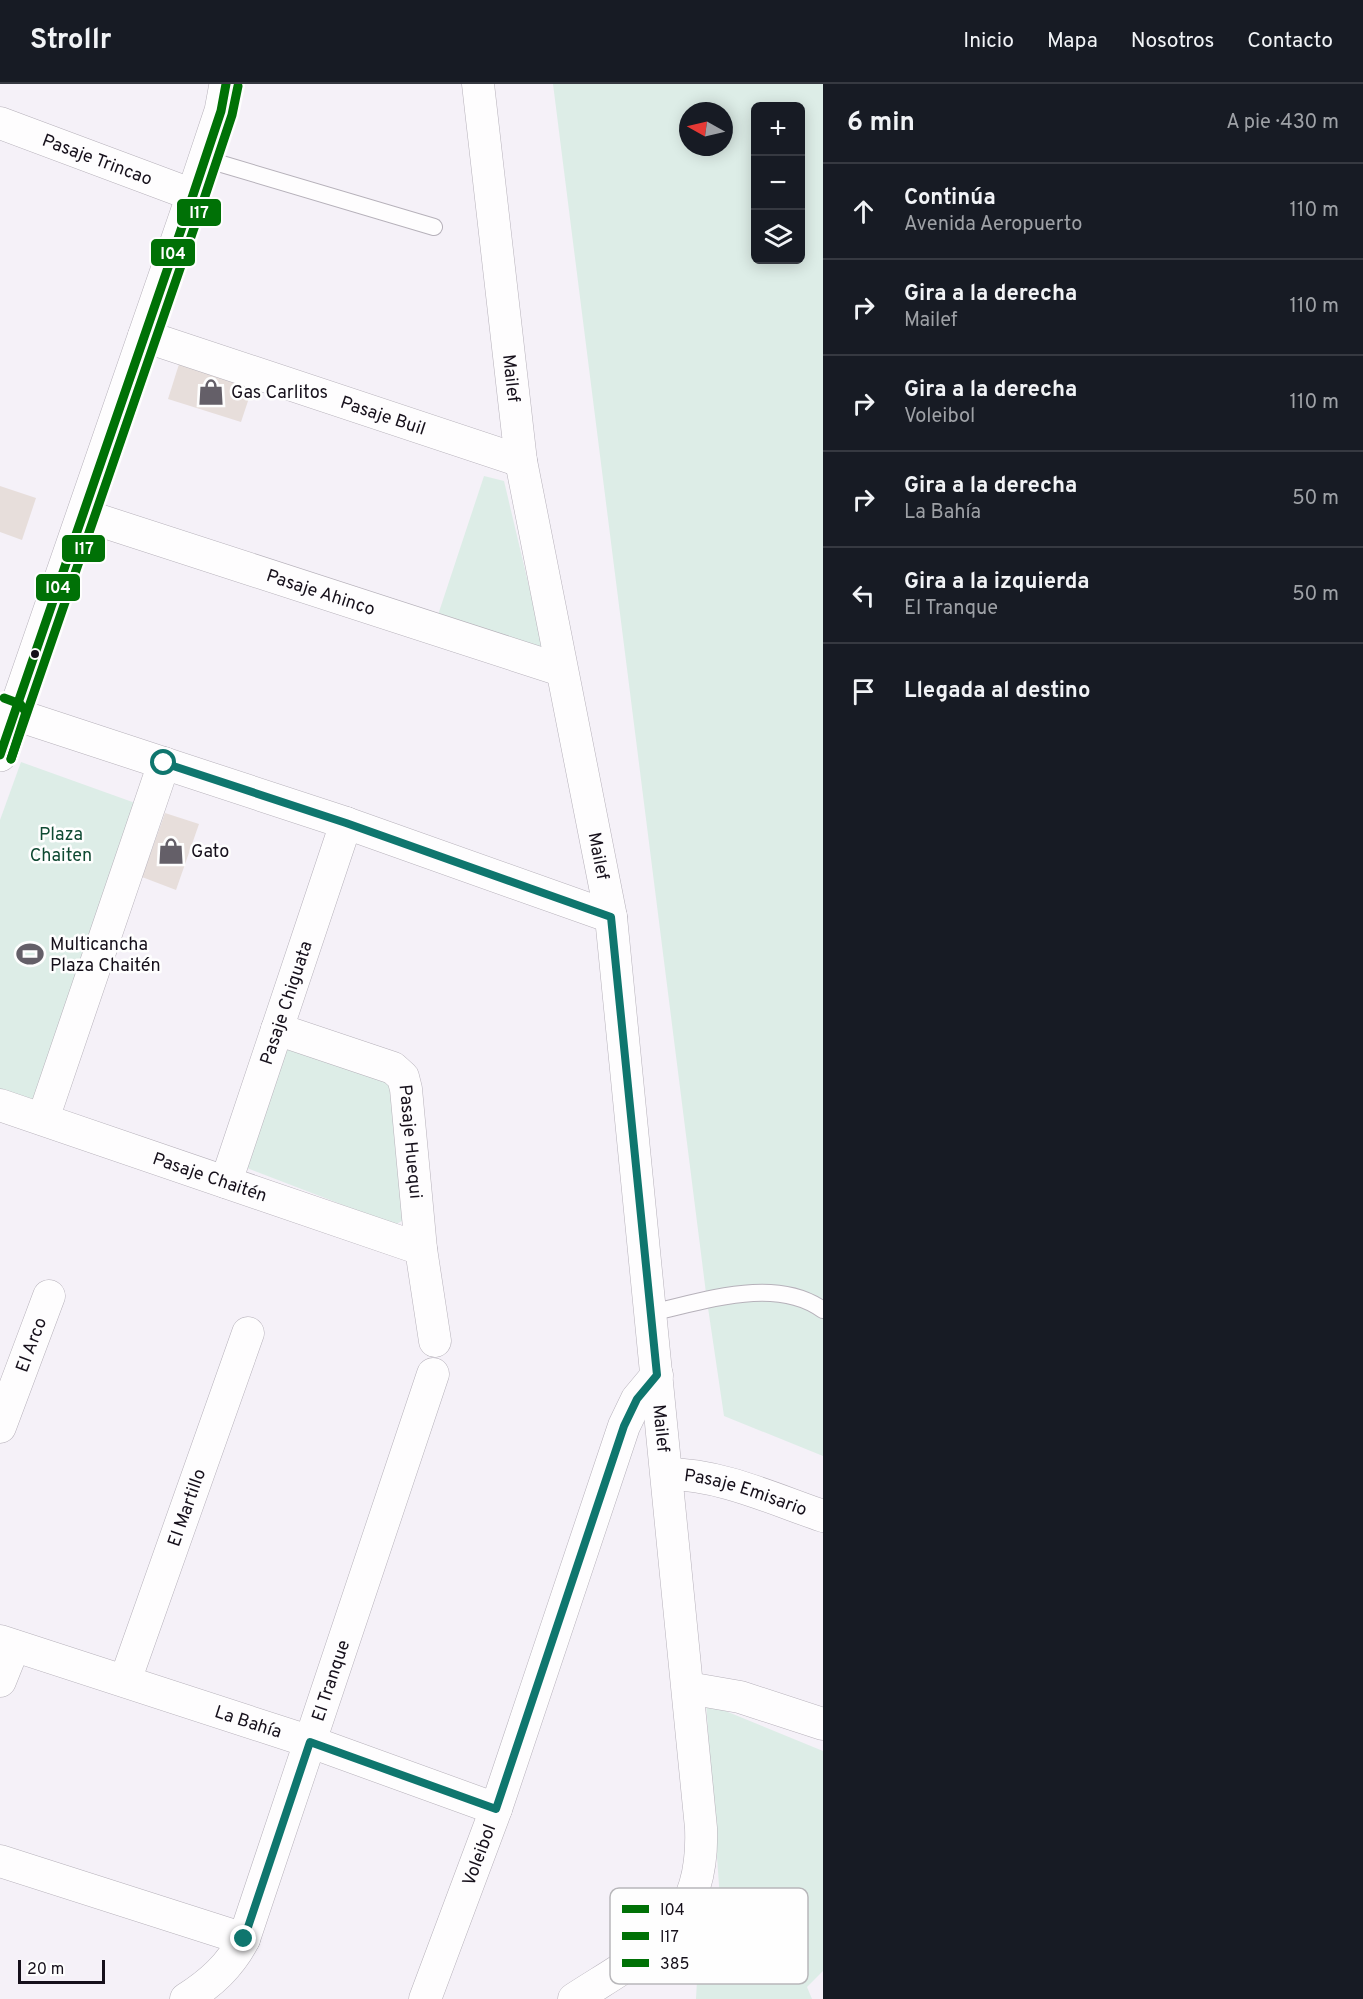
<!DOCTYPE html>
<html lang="es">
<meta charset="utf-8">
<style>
body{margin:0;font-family:Overpass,sans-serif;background:#20242c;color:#f1f3f6}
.controls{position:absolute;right:18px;top:18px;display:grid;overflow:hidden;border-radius:9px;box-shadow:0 3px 15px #0003}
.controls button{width:54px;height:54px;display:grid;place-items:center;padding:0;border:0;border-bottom:2px solid #363941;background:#171b24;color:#f1f3f6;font:30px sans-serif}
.compass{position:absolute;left:679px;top:18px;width:54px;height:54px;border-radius:50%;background:#171b24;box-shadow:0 3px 15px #0003;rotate:278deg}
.scale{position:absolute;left:18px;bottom:15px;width:87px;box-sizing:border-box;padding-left:6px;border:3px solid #16101b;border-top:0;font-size:16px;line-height:21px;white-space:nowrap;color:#16101b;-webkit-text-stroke:4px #fefefe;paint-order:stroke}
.stop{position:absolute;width:18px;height:18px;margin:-14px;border:4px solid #0f766e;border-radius:50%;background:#fff}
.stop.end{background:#0f766e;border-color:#fff;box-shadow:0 2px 6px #0008}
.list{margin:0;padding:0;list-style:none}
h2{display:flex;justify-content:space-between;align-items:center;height:78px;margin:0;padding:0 24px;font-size:26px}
h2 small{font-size:20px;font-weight:400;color:#9ea1a6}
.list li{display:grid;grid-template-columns:39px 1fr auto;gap:18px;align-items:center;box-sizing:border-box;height:96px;padding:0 24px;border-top:2px solid #363941}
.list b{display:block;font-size:22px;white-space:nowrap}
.list p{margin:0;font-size:20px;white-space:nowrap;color:#9ea1a6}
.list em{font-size:20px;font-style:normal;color:#9ea1a6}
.icon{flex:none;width:33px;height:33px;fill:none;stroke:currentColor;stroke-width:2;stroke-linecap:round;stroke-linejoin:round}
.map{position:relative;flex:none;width:823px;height:1915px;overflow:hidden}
header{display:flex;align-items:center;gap:36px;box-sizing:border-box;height:84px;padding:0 30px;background:#171b24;border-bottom:2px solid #363941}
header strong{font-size:28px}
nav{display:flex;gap:33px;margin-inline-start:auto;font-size:21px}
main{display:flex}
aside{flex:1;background:#171b24}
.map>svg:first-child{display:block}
</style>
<header>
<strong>Strollr</strong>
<nav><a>Inicio</a><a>Mapa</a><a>Nosotros</a><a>Contacto</a></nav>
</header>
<main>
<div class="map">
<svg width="823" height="1915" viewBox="0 0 823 1915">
<rect width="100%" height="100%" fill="#f5f1f8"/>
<g fill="#ddede7" fill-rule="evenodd">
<path d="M553,0H823V1372L724,1332L707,1217ZM756,22H800V176H756ZM688,27H724V63H688Z"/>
<polygon points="484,392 504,397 545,570 438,531"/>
<polygon points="21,678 138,720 42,1018 0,1005 0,736"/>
<polygon points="283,953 390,994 407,1134 395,1141 239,1081"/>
<polygon points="706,1619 823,1667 823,1887 807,1903 812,1915 696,1915 698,1878 721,1829"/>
</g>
<g fill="#e7dedb">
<polygon points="180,277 253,302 241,338 168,315"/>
<polygon points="0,402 36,414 22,456 0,448"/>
<polygon points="165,729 199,740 176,806 142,793"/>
</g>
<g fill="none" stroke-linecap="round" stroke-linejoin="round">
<defs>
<g id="service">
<polyline points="205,75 434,143"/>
<path d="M650,1229C702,1218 775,1191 823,1226"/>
</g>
<g id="minor">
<path id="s1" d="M478,0L521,377L611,833L701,1744C705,1845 648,1867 574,1915"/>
<path id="s2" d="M0,39L193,111"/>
<path id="s3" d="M144,252L521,377"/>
<path id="s4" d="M83,431L561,586"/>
<polyline points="14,630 346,739 611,833"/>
<path id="s5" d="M277,945L393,984L403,993L406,1005L421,1165L435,1257"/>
<path id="s6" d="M0,1021L421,1165"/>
<polyline points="43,1035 164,679"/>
<path id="s7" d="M226,1098L346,739"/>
<path id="s8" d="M0,1343L49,1212"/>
<path id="s9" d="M667,1390C720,1390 773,1415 823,1432"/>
<path id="s10" d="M0,1557L311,1658L496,1725"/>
<polyline points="0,1597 14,1562"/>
<path id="s11" d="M125,1597L248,1249"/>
<polyline points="688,1604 740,1613 823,1640"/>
<polyline points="0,1777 244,1855"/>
<path id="s12" d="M186,1915C211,1899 230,1882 244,1855L433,1290"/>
<path id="s13" d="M425,1915L496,1725L624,1342L637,1315L657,1291"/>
</g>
<polyline id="tertiary" points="0,671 193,111 221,27 226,0"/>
</defs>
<use href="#service" stroke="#b6b1ba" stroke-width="18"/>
<use href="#minor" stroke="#b6b1ba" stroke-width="33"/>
<use href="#tertiary" stroke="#b6b1ba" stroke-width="34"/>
<use href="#service" stroke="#fefdfe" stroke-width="16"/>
<use href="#minor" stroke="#fefdfe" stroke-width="32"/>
<use href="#tertiary" stroke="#fefdfe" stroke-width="33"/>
<defs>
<polyline id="bus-1" points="0,671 193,111 221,27 226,0"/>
<polyline id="bus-2" points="11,675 204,115 232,31 238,2"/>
<polyline id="bus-3" points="4,614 20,620 26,628 11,675"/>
</defs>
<use href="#bus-1" stroke="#fefefe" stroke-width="14"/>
<use href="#bus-2" stroke="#fefefe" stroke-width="14"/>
<use href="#bus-3" stroke="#fefefe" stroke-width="14"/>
<use href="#bus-1" stroke="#007106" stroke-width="9"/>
<use href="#bus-2" stroke="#007106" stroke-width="9"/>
<use href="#bus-3" stroke="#007106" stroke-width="9"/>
</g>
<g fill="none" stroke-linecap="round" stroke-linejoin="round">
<polyline stroke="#0f766e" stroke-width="8" points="164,679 346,739 611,833 657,1291 637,1315 624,1342 496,1725 310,1658 244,1855"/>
</g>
<defs>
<symbol id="shop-bare" viewBox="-9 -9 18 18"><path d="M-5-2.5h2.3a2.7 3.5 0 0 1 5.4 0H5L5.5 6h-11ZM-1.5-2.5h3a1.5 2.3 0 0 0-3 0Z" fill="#645f68" stroke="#fefefe" stroke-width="2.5" paint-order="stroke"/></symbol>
<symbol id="stadium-bare" viewBox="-9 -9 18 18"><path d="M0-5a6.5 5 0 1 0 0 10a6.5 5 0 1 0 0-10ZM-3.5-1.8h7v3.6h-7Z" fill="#645f68" stroke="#fefefe" stroke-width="2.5" paint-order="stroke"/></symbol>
</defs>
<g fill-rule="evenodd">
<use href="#shop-bare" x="192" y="289" width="38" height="38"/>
<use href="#shop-bare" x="152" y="748" width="38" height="38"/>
<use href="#stadium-bare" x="11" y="851" width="38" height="38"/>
</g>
<circle fill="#16101b" stroke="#fefefe" stroke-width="2" cx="35" cy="570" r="5"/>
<g text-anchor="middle" stroke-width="5" stroke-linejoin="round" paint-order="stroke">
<g font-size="18" fill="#16101b" stroke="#fefefe">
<text dy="6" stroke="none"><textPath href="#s2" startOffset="104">Pasaje Trincao</textPath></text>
<text dy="6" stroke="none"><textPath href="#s1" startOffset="296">Mailef</textPath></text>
<text dy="6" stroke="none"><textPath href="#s3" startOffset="252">Pasaje Buil</textPath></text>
<text dy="6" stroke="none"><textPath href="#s4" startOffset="250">Pasaje Ahinco</textPath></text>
<text dy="6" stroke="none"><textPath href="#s1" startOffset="782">Mailef</textPath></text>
<text dy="6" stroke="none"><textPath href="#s7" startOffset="189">Pasaje Chiguata</textPath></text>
<text dy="6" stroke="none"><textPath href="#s5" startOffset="201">Pasaje Huequi</textPath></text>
<text dy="6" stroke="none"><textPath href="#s6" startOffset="222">Pasaje Chaitén</textPath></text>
<text dy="6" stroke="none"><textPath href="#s8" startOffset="88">El Arco</textPath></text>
<text dy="6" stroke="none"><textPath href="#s1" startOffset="1358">Mailef</textPath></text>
<text dy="6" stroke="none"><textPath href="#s9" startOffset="81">Pasaje Emisario</textPath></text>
<text dy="6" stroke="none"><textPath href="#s11" startOffset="184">El Martillo</textPath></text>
<text dy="6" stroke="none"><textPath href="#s12" startOffset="357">El Tranque</textPath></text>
<text dy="6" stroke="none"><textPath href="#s10" startOffset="261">La Bahía</textPath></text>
<text dy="6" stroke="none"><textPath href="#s13" startOffset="154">Voleibol</textPath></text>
</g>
<g font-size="18" fill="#16101b" stroke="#fefefe" text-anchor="start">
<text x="231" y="314">Gas Carlitos</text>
<text x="191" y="773">Gato</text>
<text x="50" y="866">Multicancha<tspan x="50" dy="21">Plaza Chaitén</tspan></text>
</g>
<g font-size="18" fill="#0f4a33" stroke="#fefefe">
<text x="61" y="756">Plaza<tspan x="61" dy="21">Chaiten</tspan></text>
</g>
</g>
<rect x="610" y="1804" width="198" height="96" rx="9" fill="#fefefe" stroke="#b8b7ba" stroke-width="1.5"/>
<rect x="622" y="1821" width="27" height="8" fill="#007106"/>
<rect x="622" y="1848" width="27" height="8" fill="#007106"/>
<rect x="622" y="1875" width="27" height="8" fill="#007106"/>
<g font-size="16" fill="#16101b">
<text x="660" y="1831">I04</text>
<text x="660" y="1858">I17</text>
<text x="660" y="1885">385</text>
</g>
<g stroke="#fefefe" stroke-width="2">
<rect x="176" y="114" width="46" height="29" rx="6" fill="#007106"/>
<rect x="150" y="154" width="46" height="29" rx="6" fill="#007106"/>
<rect x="61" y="450" width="45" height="29" rx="6" fill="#007106"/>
<rect x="35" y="489" width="46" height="29" rx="6" fill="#007106"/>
</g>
<g font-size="16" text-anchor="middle" font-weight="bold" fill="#fff">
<text x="199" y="134">I17</text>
<text x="173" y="175">I04</text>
<text x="84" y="470">I17</text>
<text x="58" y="509">I04</text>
</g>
</svg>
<div class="controls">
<button>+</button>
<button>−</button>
<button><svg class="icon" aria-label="layers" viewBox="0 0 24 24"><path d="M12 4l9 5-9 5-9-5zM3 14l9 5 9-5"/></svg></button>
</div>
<svg class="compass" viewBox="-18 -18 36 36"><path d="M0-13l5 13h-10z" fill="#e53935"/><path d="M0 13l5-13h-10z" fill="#9ea1a6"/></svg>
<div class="scale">20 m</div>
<div class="stop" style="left:164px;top:679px"></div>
<div class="stop end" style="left:244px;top:1855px"></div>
</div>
<aside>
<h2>6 min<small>A pie · 430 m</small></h2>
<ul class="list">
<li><svg class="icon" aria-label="ahead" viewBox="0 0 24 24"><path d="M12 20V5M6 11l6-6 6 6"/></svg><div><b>Continúa</b><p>Avenida Aeropuerto</p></div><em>110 m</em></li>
<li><svg class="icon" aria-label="right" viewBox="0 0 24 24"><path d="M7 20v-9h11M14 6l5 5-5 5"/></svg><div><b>Gira a la derecha</b><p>Mailef</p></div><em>110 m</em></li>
<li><svg class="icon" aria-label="right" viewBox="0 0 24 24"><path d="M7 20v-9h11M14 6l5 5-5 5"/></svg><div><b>Gira a la derecha</b><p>Voleibol</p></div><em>110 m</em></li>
<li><svg class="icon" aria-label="right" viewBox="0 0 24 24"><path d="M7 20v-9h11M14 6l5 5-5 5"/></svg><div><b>Gira a la derecha</b><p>La Bahía</p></div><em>50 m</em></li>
<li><svg class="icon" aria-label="left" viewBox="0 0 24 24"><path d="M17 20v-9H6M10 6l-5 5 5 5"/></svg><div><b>Gira a la izquierda</b><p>El Tranque</p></div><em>50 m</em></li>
<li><svg class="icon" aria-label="arrive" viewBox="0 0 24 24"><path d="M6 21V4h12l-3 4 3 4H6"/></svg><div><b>Llegada al destino</b></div></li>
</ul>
</aside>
</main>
